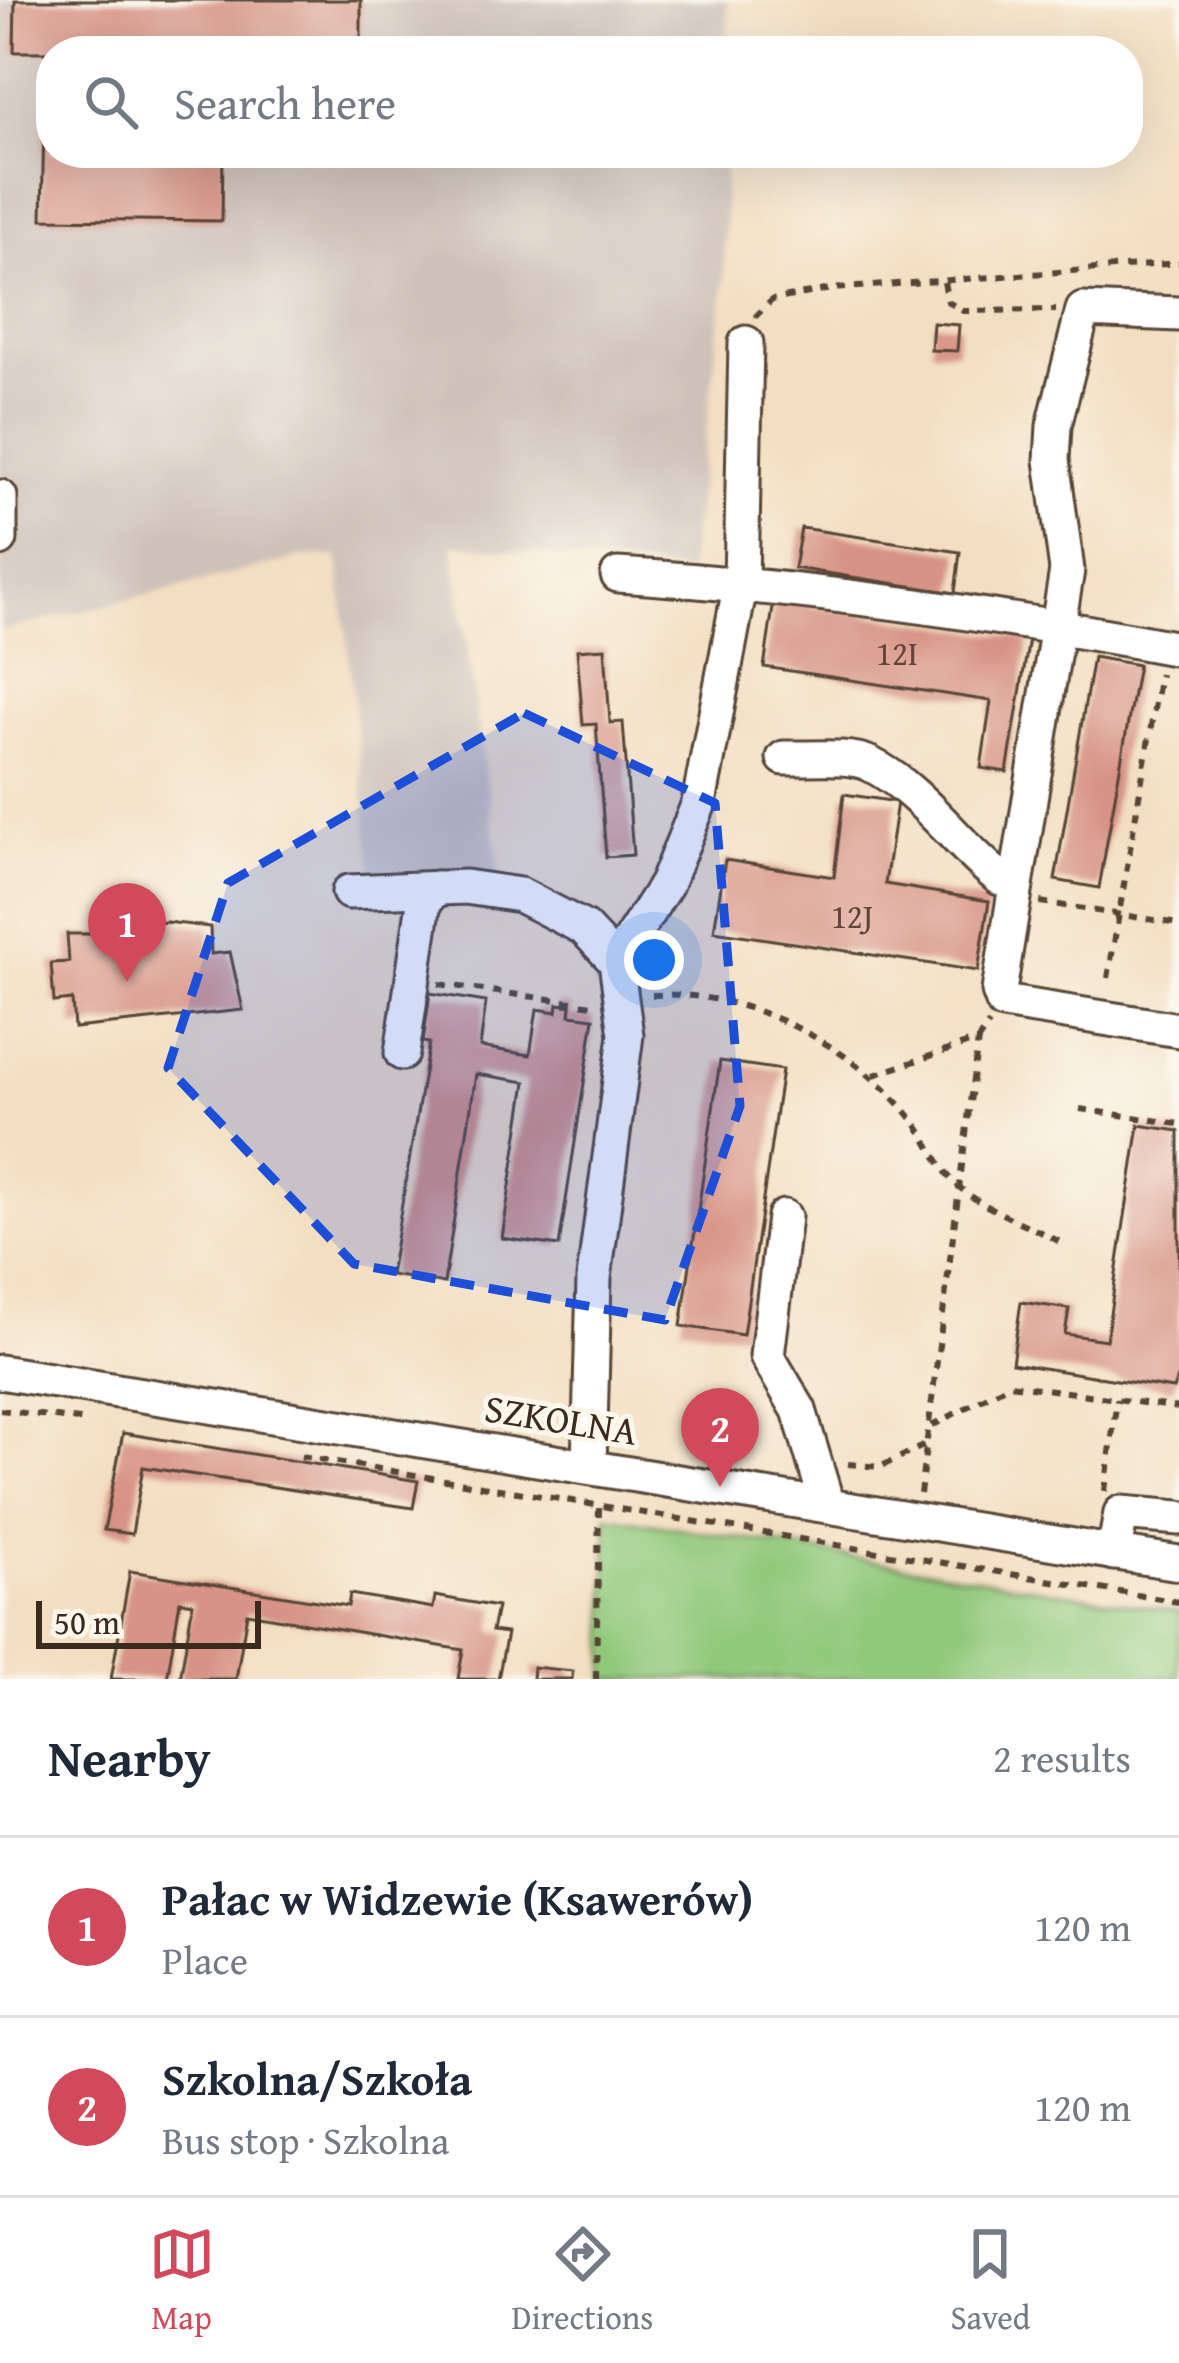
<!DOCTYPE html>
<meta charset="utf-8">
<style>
body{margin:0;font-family:"Gentium Book Plus",serif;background:#f6f6f7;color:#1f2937}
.scale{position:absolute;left:36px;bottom:30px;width:225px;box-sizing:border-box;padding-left:12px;border:6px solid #3b2a1e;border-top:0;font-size:33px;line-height:42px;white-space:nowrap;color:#3b2a1e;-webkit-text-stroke:9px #fbf7ec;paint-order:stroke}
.you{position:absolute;left:654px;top:960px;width:42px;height:42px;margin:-30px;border:9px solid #fff;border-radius:50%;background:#1a73e8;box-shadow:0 0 0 18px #1a73e833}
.badge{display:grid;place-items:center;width:78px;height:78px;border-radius:50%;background:#d1495b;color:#fff;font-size:39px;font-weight:700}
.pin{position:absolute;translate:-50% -99px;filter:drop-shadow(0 3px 6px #0008)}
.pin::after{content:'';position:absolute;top:63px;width:42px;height:36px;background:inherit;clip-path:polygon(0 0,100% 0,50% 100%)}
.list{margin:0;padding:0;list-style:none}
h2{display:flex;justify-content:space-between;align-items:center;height:156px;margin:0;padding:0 48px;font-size:51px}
h2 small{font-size:39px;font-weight:400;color:#747a83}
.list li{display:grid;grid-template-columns:78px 1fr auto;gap:36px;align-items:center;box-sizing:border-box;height:180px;padding:0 48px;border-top:3px solid #e0e1e3}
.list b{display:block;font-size:45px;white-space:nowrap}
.list p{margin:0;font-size:39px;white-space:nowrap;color:#747a83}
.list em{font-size:39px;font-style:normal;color:#747a83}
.icon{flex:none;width:66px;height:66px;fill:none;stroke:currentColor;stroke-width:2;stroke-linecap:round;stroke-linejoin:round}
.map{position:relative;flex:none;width:1179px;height:1679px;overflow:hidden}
.search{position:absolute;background:#fff;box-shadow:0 12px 48px #0002;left:36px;right:36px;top:36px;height:132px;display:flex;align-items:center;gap:30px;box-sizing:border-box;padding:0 42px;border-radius:48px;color:#747a83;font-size:45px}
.sheet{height:516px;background:#fff}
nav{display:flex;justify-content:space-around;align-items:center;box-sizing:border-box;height:168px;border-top:3px solid #e0e1e3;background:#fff;font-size:33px;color:#747a83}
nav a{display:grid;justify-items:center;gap:6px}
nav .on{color:#d1495b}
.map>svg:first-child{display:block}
</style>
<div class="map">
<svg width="1179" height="1679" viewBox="0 0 1179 1679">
<rect width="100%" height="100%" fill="#fbf7ec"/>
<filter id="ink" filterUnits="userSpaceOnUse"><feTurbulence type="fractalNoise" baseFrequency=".00833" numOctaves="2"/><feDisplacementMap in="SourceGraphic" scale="24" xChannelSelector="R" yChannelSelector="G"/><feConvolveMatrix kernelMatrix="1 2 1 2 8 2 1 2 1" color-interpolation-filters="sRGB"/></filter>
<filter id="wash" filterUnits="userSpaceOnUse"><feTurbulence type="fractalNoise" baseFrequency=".004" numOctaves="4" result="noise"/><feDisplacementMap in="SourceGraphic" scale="48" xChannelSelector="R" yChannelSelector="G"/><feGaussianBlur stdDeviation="2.7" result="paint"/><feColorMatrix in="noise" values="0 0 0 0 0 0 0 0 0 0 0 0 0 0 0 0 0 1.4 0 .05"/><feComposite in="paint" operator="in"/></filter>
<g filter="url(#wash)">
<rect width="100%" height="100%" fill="#f3dec1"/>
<polygon fill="#cec1b9" points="0,0 728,0 727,51 51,51 51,153 725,153 724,286 688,571 452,544 500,875 373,882 338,556 302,557 0,631"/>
<polygon fill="#91c97c" stroke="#667a4d" stroke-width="3" points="607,1516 1179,1612 1179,1679 605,1679"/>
<g id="blocks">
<g fill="#d79385">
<polygon points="15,0 361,0 361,51 14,52"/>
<polygon points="44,120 51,120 51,153 223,153 222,221 42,219"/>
<polygon points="933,323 959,325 957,351 931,350"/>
<polygon points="801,528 960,552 955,593 794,568"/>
<polygon points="774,601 1029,639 1007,772 981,768 991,701 764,667"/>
<polygon points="605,648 610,723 623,722 633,855 606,857 596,724 583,725 577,650"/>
<polygon points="1093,657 1138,665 1099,888 1055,880"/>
<polygon points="844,794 897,802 885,884 989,901 978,971 714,931 725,860 834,877"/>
<polygon points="166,922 210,927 211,954 230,952 243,1010 74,1028 72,1000 54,1002 51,963 69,962 67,934 135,934 144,924"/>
<polygon points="430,993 486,1002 480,1047 530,1055 537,1009 557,1012 558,1004 571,1006 570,1015 594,1018 559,1246 502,1238 526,1082 476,1074 444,1283 390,1275 429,1043 423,1042"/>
<polygon points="720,1061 782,1070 743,1335 681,1326"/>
<polygon points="1139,1125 1179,1131 1179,1373 1173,1389 1012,1363 1021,1302 1069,1309 1065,1334 1106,1340"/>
<polygon points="123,1433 418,1481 413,1508 143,1467 132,1534 104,1530"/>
<polygon points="130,1571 348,1606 350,1594 433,1608 435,1596 497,1607 492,1631 507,1633 498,1679 458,1679 463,1650 247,1613 236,1679 180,1679 193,1603 180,1601 167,1679 111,1679"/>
<polygon points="533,1667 573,1671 572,1679 532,1679"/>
</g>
</g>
</g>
<g filter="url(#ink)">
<use href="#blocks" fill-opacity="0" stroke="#574536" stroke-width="3"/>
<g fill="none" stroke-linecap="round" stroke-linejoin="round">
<defs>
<g id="minor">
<polyline points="1179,314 1083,310 1054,426 1052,460 1067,570 999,991 1003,1002 1179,1030"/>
<polyline points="0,497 0,539"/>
<path d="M618,575C807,587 994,614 1179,649"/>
<path d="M784,758C809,759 849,754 870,764C922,790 955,843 1000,878"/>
<polyline points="349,892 465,887 520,895 584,928 616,962 626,1035 594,1278 589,1465"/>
<polyline points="616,962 666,884 699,803 741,582 746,343"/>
<polyline points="402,1053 424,902 436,888"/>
<polyline points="784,1217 767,1356 799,1410 827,1504"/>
<polyline points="0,1372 1179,1563"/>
<polyline points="1114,1553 1121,1513 1179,1518"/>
</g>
</defs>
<use href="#minor" stroke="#574536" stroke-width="39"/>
<g stroke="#574536" stroke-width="6" stroke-dasharray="9 9" stroke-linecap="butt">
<polyline points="944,282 948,302 963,311 1056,310"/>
<polyline points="755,317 772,300 831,289 1179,263"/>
<polyline points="1040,902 1179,924"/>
<polyline points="1108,978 1160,674"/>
<polyline points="439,984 593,1005"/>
<path d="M652,995C750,989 858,1048 916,1124C930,1142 940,1170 957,1185C984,1210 1030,1225 1062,1243"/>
<polyline points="874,1075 978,1040 989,1024"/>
<polyline points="1080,1109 1179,1124"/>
<polyline points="0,1410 87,1421"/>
<polyline points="932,1426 1010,1384 1179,1408"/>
<polyline points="301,1456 1179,1602"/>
<polyline points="848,1464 880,1467 929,1443"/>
<polyline points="1105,1491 1117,1399"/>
<polyline points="920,1494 978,1040"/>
<polyline points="596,1679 599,1507"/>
</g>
<use href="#minor" stroke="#fff" stroke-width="33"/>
</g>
</g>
<path fill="#1d4ed8" fill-opacity="0.2" stroke="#1d4ed8" stroke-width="9" stroke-dasharray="24 15" stroke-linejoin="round" d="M524,713L715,803L740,1106L665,1320L354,1264L168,1068L228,883Z"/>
<g text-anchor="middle" stroke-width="10" stroke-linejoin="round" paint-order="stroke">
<g font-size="33" fill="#624438">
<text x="897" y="665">12I</text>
<text x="852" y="928">12J</text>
</g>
<g font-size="39" fill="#3b2a1e" stroke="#fbf7ec">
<text transform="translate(561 1419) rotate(9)" y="14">SZKOLNA</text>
</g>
</g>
</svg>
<div class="scale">50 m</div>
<div class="you"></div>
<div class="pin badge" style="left:127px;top:982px">1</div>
<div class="pin badge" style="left:720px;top:1487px">2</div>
<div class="search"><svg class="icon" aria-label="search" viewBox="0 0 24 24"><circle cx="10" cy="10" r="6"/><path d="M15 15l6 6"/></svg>Search here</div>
</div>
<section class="sheet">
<h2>Nearby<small>2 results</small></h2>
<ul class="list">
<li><span class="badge">1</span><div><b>Pałac w Widzewie (Ksawerów)</b><p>Place</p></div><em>120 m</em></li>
<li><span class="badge">2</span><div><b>Szkolna/Szkoła</b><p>Bus stop · Szkolna</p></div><em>120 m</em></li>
</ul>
</section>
<nav>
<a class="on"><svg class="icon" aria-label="map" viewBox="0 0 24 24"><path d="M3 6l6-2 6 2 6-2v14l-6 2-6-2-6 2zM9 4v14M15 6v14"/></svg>Map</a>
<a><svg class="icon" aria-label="directions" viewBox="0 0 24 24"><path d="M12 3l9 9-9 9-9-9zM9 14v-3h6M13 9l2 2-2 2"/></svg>Directions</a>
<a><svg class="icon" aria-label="saved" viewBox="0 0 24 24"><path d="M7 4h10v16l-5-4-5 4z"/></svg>Saved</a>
</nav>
